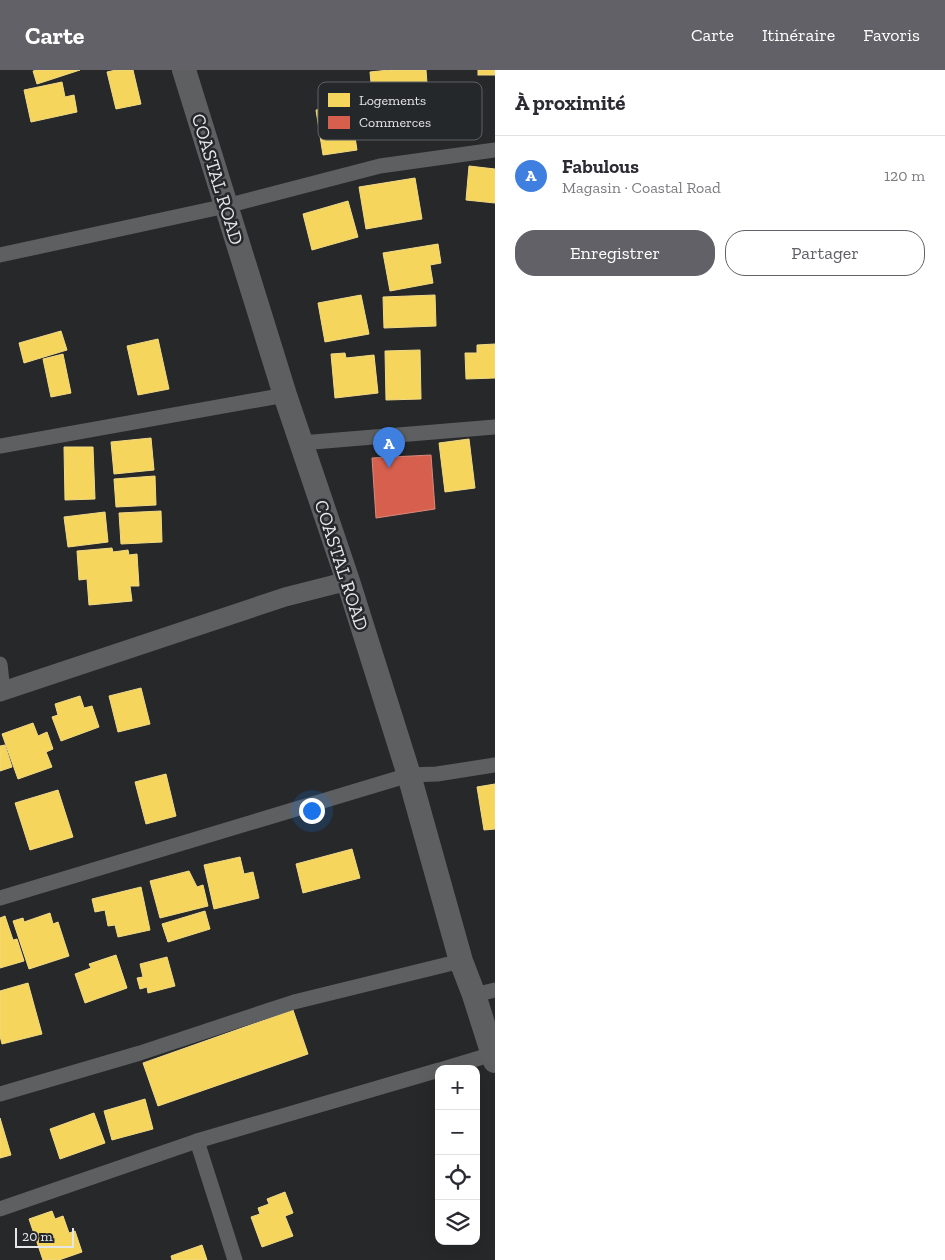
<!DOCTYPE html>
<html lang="fr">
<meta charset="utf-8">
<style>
body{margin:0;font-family:"Zilla Slab",serif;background:#f2f2f3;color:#2b2b33}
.controls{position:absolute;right:15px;bottom:15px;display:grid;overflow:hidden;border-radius:10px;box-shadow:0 5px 20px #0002}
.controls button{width:45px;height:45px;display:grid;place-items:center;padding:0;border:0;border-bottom:1px solid #e1e1e2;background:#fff;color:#2b2b33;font:25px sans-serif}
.scale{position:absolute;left:15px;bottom:12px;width:59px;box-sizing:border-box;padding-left:5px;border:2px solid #e4e6e8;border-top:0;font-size:14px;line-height:18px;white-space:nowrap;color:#e4e6e8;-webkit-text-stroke:4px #25282b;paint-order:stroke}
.you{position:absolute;left:311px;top:740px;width:18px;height:18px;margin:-12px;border:4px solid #fff;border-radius:50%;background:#1a73e8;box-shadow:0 0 0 8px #1a73e833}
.badge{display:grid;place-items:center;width:32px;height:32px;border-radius:50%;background:#616167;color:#fff;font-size:16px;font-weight:700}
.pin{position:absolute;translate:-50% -41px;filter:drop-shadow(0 1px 2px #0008)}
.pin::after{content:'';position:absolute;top:26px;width:18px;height:15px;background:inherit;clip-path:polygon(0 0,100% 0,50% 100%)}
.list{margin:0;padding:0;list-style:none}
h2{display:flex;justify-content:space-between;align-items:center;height:65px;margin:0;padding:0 20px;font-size:21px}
h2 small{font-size:16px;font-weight:400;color:#7c7c81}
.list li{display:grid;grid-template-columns:32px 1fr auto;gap:15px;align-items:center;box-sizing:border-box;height:80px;padding:0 20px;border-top:1px solid #e1e1e2}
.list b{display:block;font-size:19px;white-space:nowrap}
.list p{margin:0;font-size:16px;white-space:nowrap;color:#7c7c81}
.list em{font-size:16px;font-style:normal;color:#7c7c81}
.actions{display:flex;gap:10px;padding:15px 20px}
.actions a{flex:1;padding:11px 0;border:1px solid #616167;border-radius:20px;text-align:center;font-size:18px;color:#616167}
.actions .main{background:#616167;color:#fff}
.icon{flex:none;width:28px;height:28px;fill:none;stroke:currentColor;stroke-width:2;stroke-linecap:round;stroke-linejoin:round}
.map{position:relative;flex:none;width:495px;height:1190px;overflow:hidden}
header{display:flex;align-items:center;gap:30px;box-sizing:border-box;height:70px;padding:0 25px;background:#616167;color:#fff}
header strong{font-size:24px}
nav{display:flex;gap:28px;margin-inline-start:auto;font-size:18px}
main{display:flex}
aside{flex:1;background:#fff}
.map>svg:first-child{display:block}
</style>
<header>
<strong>Carte</strong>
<nav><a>Carte</a><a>Itinéraire</a><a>Favoris</a></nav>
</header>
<main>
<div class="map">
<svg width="495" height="1190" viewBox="0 0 495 1190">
<rect width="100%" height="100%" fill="#26282a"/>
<g fill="#f6d55c" stroke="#f1da86">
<polygon points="37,0 80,0 37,14 33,1"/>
<polygon points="116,0 133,0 141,34 116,39 107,2"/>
<polygon points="389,0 426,0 429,40 374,45 370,2"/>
<rect x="478" y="0" width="17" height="5"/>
<polygon points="62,12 65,27 74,25 77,42 31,52 24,20"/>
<polygon points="350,35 357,80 323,85 316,40"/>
<polygon points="469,96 495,99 495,133 466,130"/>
<polygon points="415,108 422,149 366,159 359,117"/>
<polygon points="348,131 358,167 312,180 303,144"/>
<polygon points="438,174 441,193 430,195 433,213 390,221 383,183"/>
<polygon points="361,225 369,264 325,272 318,233"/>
<polygon points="435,225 436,256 384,258 383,227"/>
<polygon points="61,261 67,280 24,293 19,273"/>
<polygon points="158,269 169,319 138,325 127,276"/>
<polygon points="495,274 495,308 466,309 465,283 477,283 477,275"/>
<polygon points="420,280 421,329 386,330 385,281"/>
<polygon points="345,283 346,288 374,285 378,323 335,328 331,284"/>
<polygon points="63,284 71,323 51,327 43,289"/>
<polygon points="151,368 154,400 114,404 111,372"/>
<polygon points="469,369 475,418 445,422 439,373"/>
<polygon points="64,377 93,377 95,429 65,430"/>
<polygon points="155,406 156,435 116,437 114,409"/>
<polygon points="161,441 162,472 121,474 119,443"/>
<polygon points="105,442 108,472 68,477 64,447"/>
<polygon points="112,478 113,482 128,480 129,485 137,484 139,516 130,516 132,531 89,535 87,509 79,510 77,481"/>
<polygon points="141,618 150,654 118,662 109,626"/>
<polygon points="80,626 84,638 92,636 99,657 61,671 52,647 58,645 55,634"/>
<polygon points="33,653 38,666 47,662 53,679 46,682 52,697 18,709 2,664"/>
<polygon points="5,675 12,697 0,701 0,676"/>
<polygon points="166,704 176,746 146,754 135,712"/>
<polygon points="495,714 495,759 484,760 477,717"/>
<polygon points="58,720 73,767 30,780 15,733"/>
<polygon points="352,779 360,808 303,823 296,794"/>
<polygon points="240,787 244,804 253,802 259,828 214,839 204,795"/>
<polygon points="189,801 197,817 203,815 208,836 160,848 150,811"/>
<polygon points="141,817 150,860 118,867 115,855 108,856 105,840 95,842 92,829"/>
<polygon points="205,841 210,859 168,872 162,854"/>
<polygon points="50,843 53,854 58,852 69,886 29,899 13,851 23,848 24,852"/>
<polygon points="5,846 13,870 17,869 24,891 0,898 0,848"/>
<polygon points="116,885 127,918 85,933 75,904 91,898 89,894"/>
<polygon points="167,887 175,916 148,923 147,917 140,919 137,908 143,907 140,894"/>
<polygon points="28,913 42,964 2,974 0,966 0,921"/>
<polygon points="293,940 308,984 158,1036 143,993"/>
<polygon points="145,1029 153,1059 112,1070 104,1041"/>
<polygon points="94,1043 105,1073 60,1089 50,1059"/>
<polygon points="0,1048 11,1085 0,1088"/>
<polygon points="285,1122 293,1143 285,1146 293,1166 262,1177 251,1147 260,1144 258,1138 269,1134 267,1129"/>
<polygon points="52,1141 55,1149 63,1146 69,1163 75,1161 82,1182 59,1190 43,1190 29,1149"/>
<polygon points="202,1175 207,1190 172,1190 171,1186"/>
</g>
<polygon fill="#d6604d" stroke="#da887c" points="431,385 435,439 376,448 372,388"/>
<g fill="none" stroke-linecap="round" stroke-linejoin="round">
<g stroke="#5d5f60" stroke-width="15">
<polyline points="0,185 226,136 380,96 495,80"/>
<polyline points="301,373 495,357"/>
<polyline points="0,376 285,325"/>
<polyline points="0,594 3,621"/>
<polyline points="0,828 409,705 437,704 495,695"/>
<polyline points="474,925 495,920"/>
<polyline points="443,999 493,984"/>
<polyline points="0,1024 140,983 294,932 461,891"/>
<polyline points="197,1071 235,1190"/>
<polyline points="0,1139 197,1071 439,1000"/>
</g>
<polyline stroke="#5d5f60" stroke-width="19" points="0,622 285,527 348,511"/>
<polyline stroke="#5e5f61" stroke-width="24" points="184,0 285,325 348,511 409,705 461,891 474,925 495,991"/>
</g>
<g text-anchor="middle" stroke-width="5" stroke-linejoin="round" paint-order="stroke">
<g font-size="19" fill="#e4e6e8" stroke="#25282b">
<text transform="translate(218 109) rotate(73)" y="7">COASTAL ROAD</text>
<text transform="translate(342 495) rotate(72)" y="7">COASTAL ROAD</text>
</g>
</g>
<rect x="318" y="12" width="164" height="58" rx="8" fill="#25282b" stroke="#5e6164" stroke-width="1"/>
<rect x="328" y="23" width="22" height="14" fill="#f6d55c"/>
<rect x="328" y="46" width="22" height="13" fill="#d6604d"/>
<g font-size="14" fill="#e4e6e8">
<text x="359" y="35">Logements</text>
<text x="359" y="57">Commerces</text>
</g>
</svg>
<div class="controls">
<button>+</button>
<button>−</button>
<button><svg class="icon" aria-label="locate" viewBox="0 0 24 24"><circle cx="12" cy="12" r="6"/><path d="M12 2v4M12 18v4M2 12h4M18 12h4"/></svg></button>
<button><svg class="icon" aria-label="layers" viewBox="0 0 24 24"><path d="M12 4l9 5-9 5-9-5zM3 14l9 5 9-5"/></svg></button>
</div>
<div class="scale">20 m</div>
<div class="you"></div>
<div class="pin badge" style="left:389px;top:398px;background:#3f7fe0">A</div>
</div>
<aside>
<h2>À proximité<small></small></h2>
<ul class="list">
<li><span class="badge" style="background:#3f7fe0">A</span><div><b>Fabulous</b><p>Magasin · Coastal Road</p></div><em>120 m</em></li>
</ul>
<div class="actions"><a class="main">Enregistrer</a><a>Partager</a></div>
</aside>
</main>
